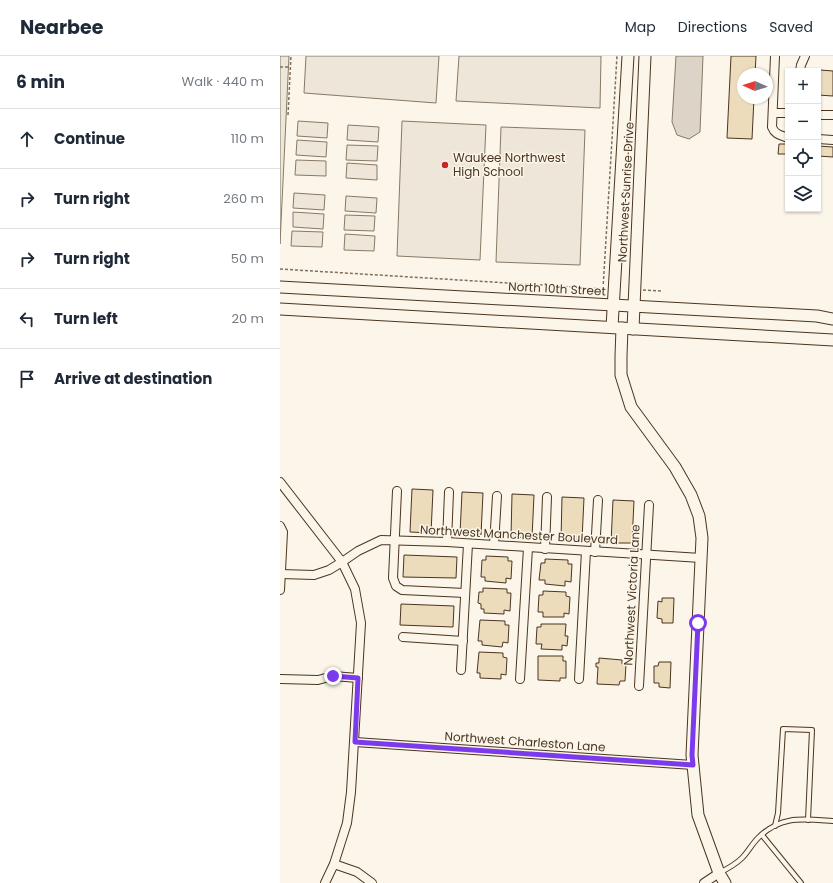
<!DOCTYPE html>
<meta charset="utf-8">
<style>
body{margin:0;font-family:Poppins,sans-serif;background:#f2f2f3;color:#1f2937}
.controls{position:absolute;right:12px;top:12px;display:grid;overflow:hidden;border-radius:0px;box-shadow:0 1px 3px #0004}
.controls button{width:36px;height:36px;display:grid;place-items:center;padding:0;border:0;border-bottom:1px solid #e0e1e3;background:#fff;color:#1f2937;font:20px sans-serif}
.compass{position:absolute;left:457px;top:12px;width:36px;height:36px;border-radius:50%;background:#fff;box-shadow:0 1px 3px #0004;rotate:273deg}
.stop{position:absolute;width:12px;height:12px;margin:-9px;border:3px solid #7c3aed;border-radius:50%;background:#fff}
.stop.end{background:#7c3aed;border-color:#fff;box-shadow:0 1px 4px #0008}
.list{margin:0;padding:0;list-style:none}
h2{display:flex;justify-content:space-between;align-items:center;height:52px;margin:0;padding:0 16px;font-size:17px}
h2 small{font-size:13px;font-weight:400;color:#747a83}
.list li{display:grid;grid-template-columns:26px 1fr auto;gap:12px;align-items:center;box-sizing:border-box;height:60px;padding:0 16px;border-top:1px solid #e0e1e3}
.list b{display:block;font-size:15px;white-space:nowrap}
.list em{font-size:13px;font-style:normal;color:#747a83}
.icon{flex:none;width:22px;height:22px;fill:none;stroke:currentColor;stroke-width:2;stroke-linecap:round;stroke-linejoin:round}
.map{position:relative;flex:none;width:553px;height:827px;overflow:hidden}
header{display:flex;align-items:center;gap:24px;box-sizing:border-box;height:56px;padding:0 20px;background:#fff;border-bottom:1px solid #e0e1e3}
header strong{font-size:19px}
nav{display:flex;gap:22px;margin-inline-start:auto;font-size:14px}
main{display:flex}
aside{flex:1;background:#fff}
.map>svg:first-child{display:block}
</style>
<header>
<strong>Nearbee</strong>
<nav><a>Map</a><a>Directions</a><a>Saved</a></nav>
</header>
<main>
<aside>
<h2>6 min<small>Walk · 440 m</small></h2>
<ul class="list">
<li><svg class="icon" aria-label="ahead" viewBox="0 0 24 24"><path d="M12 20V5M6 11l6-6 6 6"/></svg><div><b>Continue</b></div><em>110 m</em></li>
<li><svg class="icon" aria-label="right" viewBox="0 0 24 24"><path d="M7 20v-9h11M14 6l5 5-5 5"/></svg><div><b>Turn right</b></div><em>260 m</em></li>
<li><svg class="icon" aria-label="right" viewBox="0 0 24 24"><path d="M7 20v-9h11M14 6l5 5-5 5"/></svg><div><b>Turn right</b></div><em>50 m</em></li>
<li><svg class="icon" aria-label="left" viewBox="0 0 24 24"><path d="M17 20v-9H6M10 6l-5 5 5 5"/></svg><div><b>Turn left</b></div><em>20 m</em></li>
<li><svg class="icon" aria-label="arrive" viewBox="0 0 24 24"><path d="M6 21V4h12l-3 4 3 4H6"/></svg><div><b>Arrive at destination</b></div></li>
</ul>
</aside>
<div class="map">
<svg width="553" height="827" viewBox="0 0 553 827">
<rect width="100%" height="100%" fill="#fbf6e9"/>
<g fill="#ede6d9" stroke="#887966">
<polygon points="26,0 159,0 156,47 24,37"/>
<polygon points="179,0 321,0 320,52 176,45"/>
<polygon points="18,65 48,67 47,82 17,80"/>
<polygon points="122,65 206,69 200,204 117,200"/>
<polygon points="68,69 99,71 98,86 67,84"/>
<polygon points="221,71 305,74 300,209 216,206"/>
<polygon points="17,84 47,86 46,101 16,99"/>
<polygon points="67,89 98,90 97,105 66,104"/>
<polygon points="16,104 46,105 46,120 15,119"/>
<polygon points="67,107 97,109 97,124 66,122"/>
<polygon points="14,137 45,139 44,154 13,152"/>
<polygon points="66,140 97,142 96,157 65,155"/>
<polygon points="13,156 44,158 43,173 13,171"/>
<polygon points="65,159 95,160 94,175 64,174"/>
<polygon points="12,175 43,176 42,191 11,190"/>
<polygon points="65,178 95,180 94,195 64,194"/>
</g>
<polygon fill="#ede7d9" stroke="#887966" points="0,0 9,0 0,188"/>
<polygon fill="#dcd4c6" stroke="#887966" points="396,0 423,0 420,76 409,83 397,79 392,66"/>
<g fill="#ecdcbc" stroke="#4a3520">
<polygon points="451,0 476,0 475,18 463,18 463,42 474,42 472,83 447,82"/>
<polygon points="527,13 553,15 553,40 538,39 538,15 527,15"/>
<polygon points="499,88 508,88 508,98 498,98"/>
<polygon points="538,90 553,91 553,101 538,100"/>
<polygon points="132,433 153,434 151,477 130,476"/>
<polygon points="182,436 203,437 201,479 180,478"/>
<polygon points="232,438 254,439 252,482 231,481"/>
<polygon points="282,441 304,442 302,484 281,484"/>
<polygon points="333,444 354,445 352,487 331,487"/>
<polygon points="124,499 177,501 176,522 123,521"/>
<polygon points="206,500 228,501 228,505 232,505 231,523 226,522 226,527 205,525 205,521 201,521 202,504 206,504"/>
<polygon points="265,503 288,504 288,508 292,508 291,526 285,525 285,530 265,528 265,524 259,524 261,507 265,507"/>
<polygon points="203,532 227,533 227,537 231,537 230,555 224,554 224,558 204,557 204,553 201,553 201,548 198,547 199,536 203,536"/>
<polygon points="263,535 286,536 286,540 290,541 289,558 284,557 284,561 263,561 263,556 258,556 259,539 263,539"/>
<polygon points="382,542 394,542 393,567 382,567 382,563 377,562 378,545 382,546"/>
<polygon points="121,548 174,550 173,571 120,569"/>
<polygon points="200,564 225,565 225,569 229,569 228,587 223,586 222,591 202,589 202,585 198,585"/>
<polygon points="261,568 286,568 285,580 288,580 287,590 282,589 282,594 261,593 262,588 256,588 257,571 261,571"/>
<polygon points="199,596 223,597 223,601 227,602 226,619 221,618 221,623 200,622 200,617 197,617"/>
<polygon points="258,600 283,600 283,605 286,605 286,622 280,622 280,625 258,624"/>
<polygon points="319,602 342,604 342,608 346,608 345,625 340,625 339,629 317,628 318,611 316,611 316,607 319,607"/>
<polygon points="379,606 391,606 390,632 379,631 379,627 374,627 374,610 378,610"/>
</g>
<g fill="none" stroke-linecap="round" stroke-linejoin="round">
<defs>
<g id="lane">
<polyline points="495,770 498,757 503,673 532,674 528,764"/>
<polyline points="482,779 521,827"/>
<path d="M439,817C447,813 456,808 462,802C468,796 472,788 478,782C501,759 523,763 553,765"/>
</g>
<g id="street">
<path d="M495,0L492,71C495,79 501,79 508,82"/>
<polyline points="520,15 521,9 525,0"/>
<polyline points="493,57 508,57"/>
<polyline points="538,59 553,59"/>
<polyline points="538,83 553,84"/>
<polyline points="0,426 62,506 75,533 81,567 71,736 67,767 54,808 45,827"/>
<polyline points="117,435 113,522 116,530 122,534 185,537"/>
<polyline points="0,470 3,476 0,534"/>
<polyline points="167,486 169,436"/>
<polyline points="214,489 217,440"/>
<polyline points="265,493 267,441"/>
<polyline points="315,496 318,444"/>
<polyline points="1,518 34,519 49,514 62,506 78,495 101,484 167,486 421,502"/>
<polyline points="123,581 183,585"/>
<polyline points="181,614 188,488"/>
<polyline points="0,623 38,624 53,620 78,622"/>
<polyline points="240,623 248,492"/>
<polyline points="299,623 306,495"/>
<polyline points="359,630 369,449"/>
<polyline points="75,686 413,709"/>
<polyline points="54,808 77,816 92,827"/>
<polyline points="424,827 439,817"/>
</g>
<g id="secondary">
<polyline points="0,231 537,260 553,263"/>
<polyline points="0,253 553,284"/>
<polyline points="332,271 348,0"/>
<polyline points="342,272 341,300 341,319 351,351 395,411 411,439 419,460 422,482 412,699 418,759 439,817 445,827"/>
<polyline points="353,273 365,0"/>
</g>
</defs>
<use href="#lane" stroke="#4a3520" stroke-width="6"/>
<use href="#street" stroke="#4a3520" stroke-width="10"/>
<use href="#secondary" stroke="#4a3520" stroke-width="13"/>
<g stroke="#7f6f5c" stroke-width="1.5" stroke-dasharray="3 2" stroke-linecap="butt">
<polyline points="0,11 10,11"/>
<polyline points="8,59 11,0"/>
<polyline points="0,213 326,233"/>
<polyline points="323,233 337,0"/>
<polyline points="363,234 383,235"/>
</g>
<use href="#lane" stroke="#fbf6e9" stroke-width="4"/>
<use href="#street" stroke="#fbf6e9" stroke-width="8"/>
<use href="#secondary" stroke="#fbf6e9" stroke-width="11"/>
</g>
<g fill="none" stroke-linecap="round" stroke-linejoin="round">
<polyline stroke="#7c3aed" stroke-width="5" points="53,620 78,622 75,686 413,709 412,699 418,567"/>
</g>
<circle fill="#c62828" stroke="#fbf6e9" stroke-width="1.5" cx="165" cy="109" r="4"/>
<g text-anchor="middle" stroke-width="3" stroke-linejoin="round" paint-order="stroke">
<g font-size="12" fill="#4a3520" stroke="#fbf6e9" text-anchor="start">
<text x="173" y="106">Waukee Northwest<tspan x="173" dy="14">High School</tspan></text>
</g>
<g font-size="12" fill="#4a3520" stroke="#fbf6e9">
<text transform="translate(346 136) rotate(-87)" y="4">Northwest Sunrise Drive</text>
<text transform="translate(277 233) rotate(3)" y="4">North 10th Street</text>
<text transform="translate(239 479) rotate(3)" y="4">Northwest Manchester Boulevard</text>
<text transform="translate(352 539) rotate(-87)" y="4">Northwest Victoria Lane</text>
<text transform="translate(245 686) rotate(4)" y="4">Northwest Charleston Lane</text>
</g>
</g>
</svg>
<div class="controls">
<button>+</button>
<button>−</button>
<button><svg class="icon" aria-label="locate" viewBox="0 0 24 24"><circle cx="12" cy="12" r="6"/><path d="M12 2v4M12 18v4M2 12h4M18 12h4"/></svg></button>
<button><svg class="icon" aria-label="layers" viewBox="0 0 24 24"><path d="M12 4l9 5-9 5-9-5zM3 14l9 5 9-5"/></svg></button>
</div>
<svg class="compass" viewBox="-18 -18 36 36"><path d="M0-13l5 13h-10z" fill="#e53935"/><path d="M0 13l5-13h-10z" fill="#747a83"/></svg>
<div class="stop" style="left:418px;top:567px"></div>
<div class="stop end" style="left:53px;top:620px"></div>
</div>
</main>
